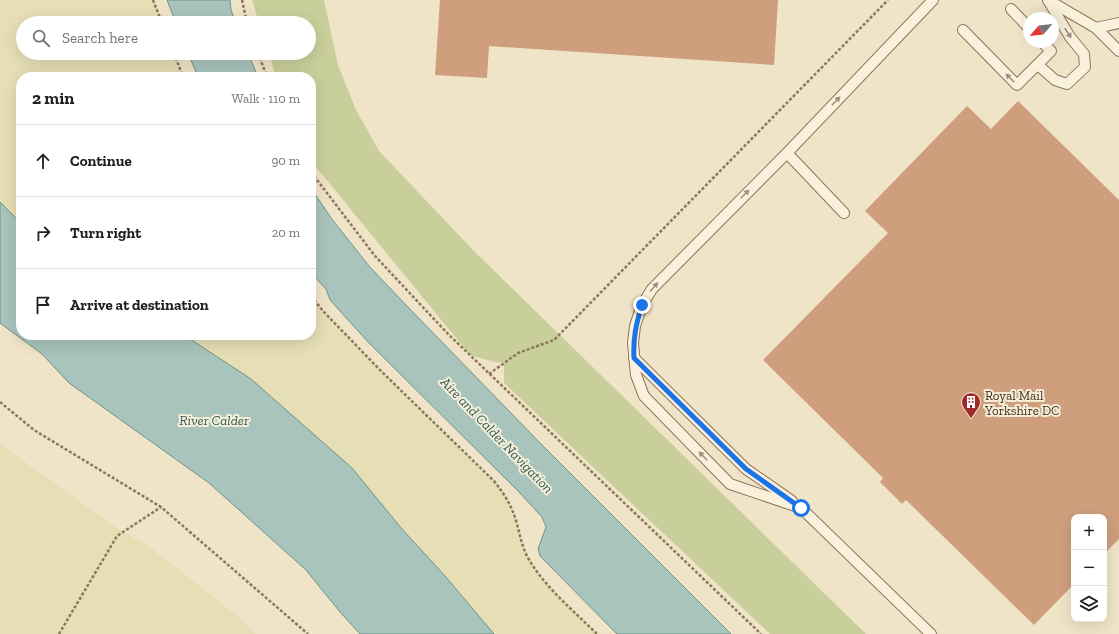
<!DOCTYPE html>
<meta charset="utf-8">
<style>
body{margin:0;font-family:"Zilla Slab",serif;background:#f6f6f6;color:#202124}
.controls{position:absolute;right:12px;bottom:12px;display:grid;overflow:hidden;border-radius:8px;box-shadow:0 4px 16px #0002}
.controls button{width:36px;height:36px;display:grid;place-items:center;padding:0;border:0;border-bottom:1px solid #e0e0e0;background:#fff;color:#202124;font:20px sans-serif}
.compass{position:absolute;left:1023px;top:12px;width:36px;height:36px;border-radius:50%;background:#fff;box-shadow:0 4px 16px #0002;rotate:242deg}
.stop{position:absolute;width:12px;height:12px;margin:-9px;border:3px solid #1a73e8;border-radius:50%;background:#fff}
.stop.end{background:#1a73e8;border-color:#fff;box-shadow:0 1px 4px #0008}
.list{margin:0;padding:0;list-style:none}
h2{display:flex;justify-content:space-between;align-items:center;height:52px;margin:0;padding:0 16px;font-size:17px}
h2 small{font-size:13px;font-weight:400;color:#757577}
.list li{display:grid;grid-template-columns:26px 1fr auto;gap:12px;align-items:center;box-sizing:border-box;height:72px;padding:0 16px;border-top:1px solid #e0e0e0}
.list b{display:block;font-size:15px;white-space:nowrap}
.list em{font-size:13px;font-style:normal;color:#757577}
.icon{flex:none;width:22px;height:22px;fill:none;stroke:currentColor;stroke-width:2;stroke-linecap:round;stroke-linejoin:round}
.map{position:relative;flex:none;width:1119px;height:634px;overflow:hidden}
.search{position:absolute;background:#fff;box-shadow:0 4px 16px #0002;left:16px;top:16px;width:300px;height:44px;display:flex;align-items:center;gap:10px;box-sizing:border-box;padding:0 14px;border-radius:22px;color:#757577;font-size:15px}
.panel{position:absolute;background:#fff;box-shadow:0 4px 16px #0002;left:16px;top:72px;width:300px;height:268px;border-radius:16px}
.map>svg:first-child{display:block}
</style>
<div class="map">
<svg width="1119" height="634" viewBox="0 0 1119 634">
<rect width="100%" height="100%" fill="#f0e4c8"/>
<g fill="#e6deb5">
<polygon points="0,0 153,0 162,23 23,23 23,53 174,53 183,77 21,77 21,223 0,202"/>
<polygon points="311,296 323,311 381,371 494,481 506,495 517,524 526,554 534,568 544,581 597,634 494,634 445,576 402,529 184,335 311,335"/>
<polygon points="0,444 115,527 147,545 235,614 255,634 0,634"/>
</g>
<polygon fill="#c9cf9b" points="252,0 324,0 338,65 356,110 379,151 474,251 866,634 770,634 504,383 504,363 494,362 470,355 311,161 311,77 276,77 269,53 309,53 309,23 259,23"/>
<g fill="#a9c4bc" stroke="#6f938a">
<polygon points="167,0 230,0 231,10 236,23 176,23"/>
<polygon points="188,53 248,53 258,77 198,77"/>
<polygon points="311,188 331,218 369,266 405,304 543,446 731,634 617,634 540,556 538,549 546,527 542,517 518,491 369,343 330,300 326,289 311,273"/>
<polygon points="0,202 21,223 21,335 184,335 251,379 352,468 402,529 445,576 494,634 360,634 340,612 306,570 209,483 69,383 42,354 0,323"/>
</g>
<g fill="#cf9f7d">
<polygon points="440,0 778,0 774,65 489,46 487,78 435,75"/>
<polygon points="1018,101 1119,200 1119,539 1104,554 1104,517 1074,517 1074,584 1034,625 906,500 902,504 880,482 883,478 763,360 888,233 865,211 967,106 991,129"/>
</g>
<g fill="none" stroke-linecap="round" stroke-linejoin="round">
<defs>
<g id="lane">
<polyline points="1048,0 1096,28 1119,51"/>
<polyline points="1011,9 1029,28"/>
<polyline points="1096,28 1119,23"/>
<polyline points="963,30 1017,85 1051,51 1042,42"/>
<polyline points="1038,65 1055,80 1067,84 1085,67 1084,54 1070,37 1048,0"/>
<polyline points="787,153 844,213"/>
<polyline points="634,358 746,469 792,501"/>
<polyline points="931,634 801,508 730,484 644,396 636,375 633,343 635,326 642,305 652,289 787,153 933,0"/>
</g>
</defs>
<use href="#lane" stroke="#8d765c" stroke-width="12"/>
<g stroke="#8d765c" stroke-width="2.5" stroke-dasharray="3 2" stroke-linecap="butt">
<polyline points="153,0 162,23"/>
<polyline points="242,0 247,23"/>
<polyline points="174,53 183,77"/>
<polyline points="258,53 267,77"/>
<polyline points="311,172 375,256 448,334 761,634"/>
<path d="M311,296L323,311L381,371L494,481C505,495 512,506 517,524C520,535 522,546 527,556C544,587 573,610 597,634"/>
<polyline points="489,374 518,353 554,340 888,0"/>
<polyline points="0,402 34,430 161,507 308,634"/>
<polyline points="59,634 117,536 161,507"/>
</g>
<use href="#lane" stroke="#faf1dc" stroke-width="10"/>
</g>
<defs><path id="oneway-solid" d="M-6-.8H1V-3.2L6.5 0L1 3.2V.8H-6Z"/></defs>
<g fill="#9c907e">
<use href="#oneway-solid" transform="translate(1068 33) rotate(57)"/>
<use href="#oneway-solid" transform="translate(1010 78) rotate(-135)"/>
<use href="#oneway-solid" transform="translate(836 101) rotate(-46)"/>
<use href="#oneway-solid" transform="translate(745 194) rotate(-45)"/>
<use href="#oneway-solid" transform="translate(654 287) rotate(-49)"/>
<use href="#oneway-solid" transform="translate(703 456) rotate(-134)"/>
</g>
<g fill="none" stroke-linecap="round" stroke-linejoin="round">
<path stroke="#1a73e8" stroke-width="5" d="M642,305C636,324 633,338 634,358L746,469L801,508"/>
</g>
<defs>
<symbol id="building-pin" viewBox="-11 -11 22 30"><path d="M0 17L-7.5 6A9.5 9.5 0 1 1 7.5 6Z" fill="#9e2a2b" stroke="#f7eed8"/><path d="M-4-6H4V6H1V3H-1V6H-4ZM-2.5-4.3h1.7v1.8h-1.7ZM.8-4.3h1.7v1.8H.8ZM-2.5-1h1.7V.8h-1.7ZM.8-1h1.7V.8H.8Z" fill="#fff"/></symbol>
</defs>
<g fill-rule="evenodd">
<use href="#building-pin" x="960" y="391" width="22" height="30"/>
</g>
<g text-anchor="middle" stroke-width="4" stroke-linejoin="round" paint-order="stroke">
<g font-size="13" fill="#3d2e20" stroke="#f7eed8" text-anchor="start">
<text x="985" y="400">Royal Mail<tspan x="985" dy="15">Yorkshire DC</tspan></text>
</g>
<g font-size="14" font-style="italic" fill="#2f5d5a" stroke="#f7eed8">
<text x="214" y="425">River Calder</text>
<text transform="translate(497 435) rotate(46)" y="5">Aire and Calder Navigation</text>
</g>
</g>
</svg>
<div class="controls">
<button>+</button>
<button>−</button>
<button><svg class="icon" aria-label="layers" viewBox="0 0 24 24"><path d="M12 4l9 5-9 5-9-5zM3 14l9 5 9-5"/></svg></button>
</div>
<svg class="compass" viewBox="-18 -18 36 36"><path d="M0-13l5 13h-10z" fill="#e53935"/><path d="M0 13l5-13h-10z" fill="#757577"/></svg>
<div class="stop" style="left:801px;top:508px"></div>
<div class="stop end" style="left:642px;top:305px"></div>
<div class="search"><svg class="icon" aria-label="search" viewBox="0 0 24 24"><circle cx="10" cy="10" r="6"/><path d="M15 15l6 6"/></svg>Search here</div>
<section class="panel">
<h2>2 min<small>Walk · 110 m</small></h2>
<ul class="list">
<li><svg class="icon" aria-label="ahead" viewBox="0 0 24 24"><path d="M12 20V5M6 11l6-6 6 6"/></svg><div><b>Continue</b></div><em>90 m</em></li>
<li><svg class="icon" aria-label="right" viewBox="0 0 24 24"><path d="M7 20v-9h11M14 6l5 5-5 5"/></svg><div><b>Turn right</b></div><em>20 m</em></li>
<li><svg class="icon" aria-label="arrive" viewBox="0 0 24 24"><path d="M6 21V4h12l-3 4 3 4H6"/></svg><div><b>Arrive at destination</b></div></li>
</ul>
</section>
</div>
